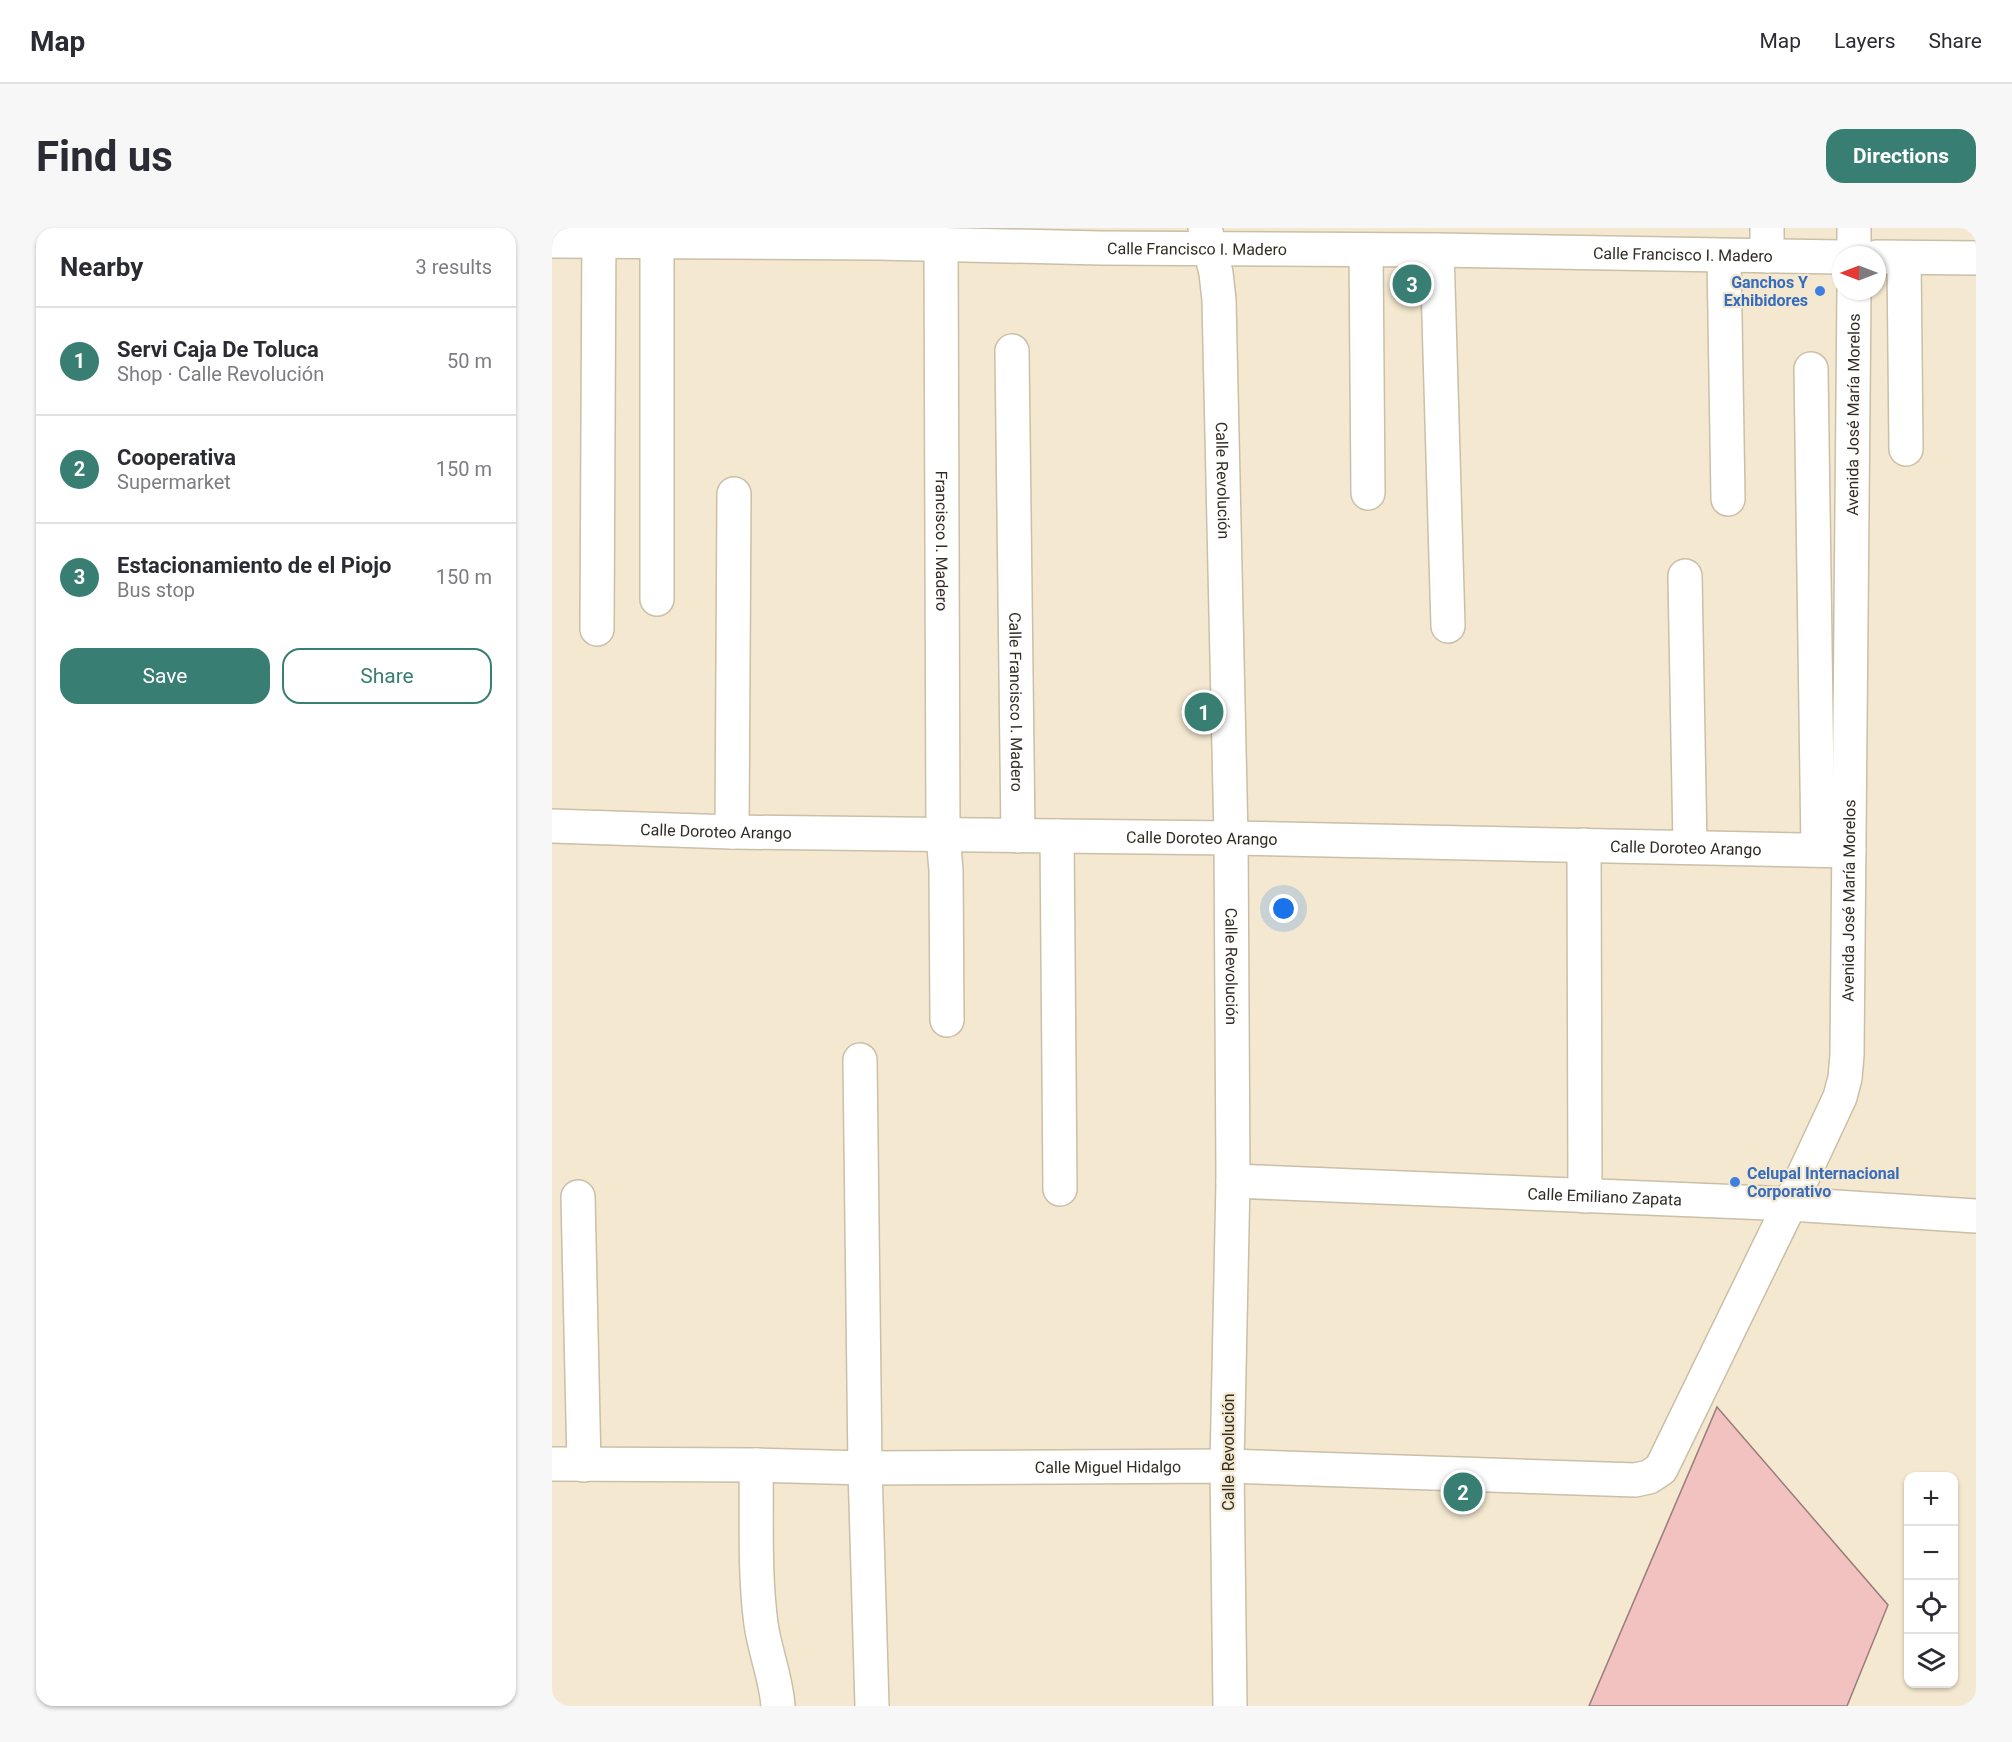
<!DOCTYPE html>
<meta charset="utf-8">
<style>
body{margin:0;font-family:Roboto,sans-serif;background:#f7f7f7;color:#2b2b33}
.controls{position:absolute;right:18px;bottom:18px;display:grid;overflow:hidden;border-radius:12px;box-shadow:0 2px 4px #0004}
.controls button{width:54px;height:54px;display:grid;place-items:center;padding:0;border:0;border-bottom:2px solid #e1e1e2;background:#fff;color:#2b2b33;font:30px sans-serif}
.compass{position:absolute;left:1280px;top:18px;width:54px;height:54px;border-radius:50%;background:#fff;box-shadow:0 2px 4px #0004;rotate:270deg}
.you{position:absolute;left:732px;top:681px;width:21px;height:21px;margin:-15px;border:4px solid #fff;border-radius:50%;background:#1a73e8;box-shadow:0 0 0 9px #1a73e833}
.badge{display:grid;place-items:center;width:39px;height:39px;border-radius:50%;background:#397e72;color:#fff;font-size:20px;font-weight:700}
.pin{position:absolute;translate:-50% -50%;border:3px solid #fff;box-shadow:0 2px 6px #0006}
.list{margin:0;padding:0;list-style:none}
h2{display:flex;justify-content:space-between;align-items:center;height:78px;margin:0;padding:0 24px;font-size:26px}
h2 small{font-size:20px;font-weight:400;color:#7c7c81}
.list li{display:grid;grid-template-columns:39px 1fr auto;gap:18px;align-items:center;box-sizing:border-box;height:108px;padding:0 24px;border-top:2px solid #e1e1e2}
.list b{display:block;font-size:22px;white-space:nowrap}
.list p{margin:0;font-size:20px;white-space:nowrap;color:#7c7c81}
.list em{font-size:20px;font-style:normal;color:#7c7c81}
.actions{display:flex;gap:12px;padding:18px 24px}
.actions a{flex:1;padding:14px 0;border:2px solid #397e72;border-radius:18px;text-align:center;font-size:21px;color:#397e72}
.actions .main{background:#397e72;color:#fff}
.icon{flex:none;width:33px;height:33px;fill:none;stroke:currentColor;stroke-width:2;stroke-linecap:round;stroke-linejoin:round}
.map{position:relative;flex:none;width:1424px;height:1478px;overflow:hidden;border-radius:18px}
header{display:flex;align-items:center;gap:36px;box-sizing:border-box;height:84px;padding:0 30px;background:#fff;border-bottom:2px solid #e1e1e2}
header strong{font-size:28px}
nav{display:flex;gap:33px;margin-inline-start:auto;font-size:21px}
.intro{display:flex;align-items:center;justify-content:space-between;box-sizing:border-box;height:144px;padding:0 36px}
h1{margin:0;font-size:42px}
.button{padding:15px 27px;border-radius:18px;background:#397e72;color:#fff;font-size:21px;font-weight:700}
main{display:flex;gap:36px;padding:0 36px}
aside{flex:1;background:#fff;border-radius:18px;box-shadow:0 2px 4px #0004}
.map>svg:first-child{display:block}
</style>
<header>
<strong>Map</strong>
<nav><a>Map</a><a>Layers</a><a>Share</a></nav>
</header>
<div class="intro"><h1>Find us</h1><a class="button">Directions</a></div>
<main>
<aside>
<h2>Nearby<small>3 results</small></h2>
<ul class="list">
<li><span class="badge">1</span><div><b>Servi Caja De Toluca</b><p>Shop · Calle Revolución</p></div><em>50 m</em></li>
<li><span class="badge">2</span><div><b>Cooperativa</b><p>Supermarket</p></div><em>150 m</em></li>
<li><span class="badge">3</span><div><b>Estacionamiento de el Piojo</b><p>Bus stop</p></div><em>150 m</em></li>
</ul>
<div class="actions"><a class="main">Save</a><a>Share</a></div>
</aside>
<div class="map">
<svg width="1424" height="1478" viewBox="0 0 1424 1478">
<rect width="100%" height="100%" fill="#f4e9d0"/>
<polygon fill="#f2c2c0" stroke="#987c7b" stroke-width="1.5" points="1165,1179 1336,1377 1295,1478 1037,1478"/>
<g fill="none" stroke-linecap="round" stroke-linejoin="round">
<defs>
<g id="minor">
<path id="s1" d="M653,0L664,45L667,72L679,610L681,953L675,1238L678,1478"/>
<path id="s2" d="M0,13L325,15L549,20L885,22L1289,29"/>
<polyline points="105,13 105,371"/>
<path id="s3" d="M389,17L391,608L394,642L395,792"/>
<polyline points="814,22 816,265"/>
<polyline points="885,22 896,398"/>
<polyline points="1302,27 1302,0"/>
<polyline points="1172,28 1176,271"/>
<polyline points="1215,28 1215,0"/>
<polyline points="1325,29 1424,30"/>
<polyline points="1352,30 1354,221"/>
<path id="s4" d="M460,123L466,608"/>
<polyline points="1259,141 1266,622"/>
<polyline points="1133,348 1138,619"/>
<polyline points="45,401 47,0"/>
<path id="s5" d="M0,598L180,604L679,610L1297,623"/>
<polyline points="180,604 182,266"/>
<polyline points="505,608 508,961"/>
<polyline points="1032,617 1033,968"/>
<polyline points="308,832 313,1240 320,1478"/>
<path id="s6" d="M681,953L1238,976L1424,988"/>
<polyline points="26,969 32,1237"/>
<path id="s7" d="M0,1236L204,1237L313,1240L675,1238L1083,1252L1097,1249L1109,1241L1238,976L1288,869L1293,850L1295,827L1302,63"/>
<path d="M204,1237C205,1290 202,1343 209,1396C213,1424 224,1450 226,1478"/>
</g>
</defs>
<use href="#minor" stroke="#cabfa7" stroke-width="36"/>
<use href="#minor" stroke="#fff" stroke-width="33"/>
</g>
<g fill="#3f7fe0" stroke="#f4e9d0" stroke-width="2">
<circle cx="1268" cy="63" r="6"/>
<circle cx="1183" cy="954" r="6"/>
</g>
<g text-anchor="middle" stroke-width="4.5" stroke-linejoin="round" paint-order="stroke">
<g font-size="16" fill="#312d24" stroke="#f4e9d0">
<text dy="6" stroke="none"><textPath href="#s2" startOffset="645">Calle Francisco I. Madero</textPath></text>
<text dy="6" stroke="none"><textPath href="#s2" startOffset="1131">Calle Francisco I. Madero</textPath></text>
<text dy="6" stroke="none"><textPath href="#s7" startOffset="2208">Avenida José María Morelos</textPath></text>
<text dy="6" stroke="none"><textPath href="#s1" startOffset="254">Calle Revolución</textPath></text>
<text dy="6" stroke="none"><textPath href="#s3" startOffset="296">Francisco I. Madero</textPath></text>
<text dy="6" stroke="none"><textPath href="#s4" startOffset="351">Calle Francisco I. Madero</textPath></text>
<text dy="6" stroke="none"><textPath href="#s5" startOffset="164">Calle Doroteo Arango</textPath></text>
<text dy="6" stroke="none"><textPath href="#s5" startOffset="650">Calle Doroteo Arango</textPath></text>
<text dy="6" stroke="none"><textPath href="#s5" startOffset="1134">Calle Doroteo Arango</textPath></text>
<text dy="6" stroke="none"><textPath href="#s7" startOffset="1722">Avenida José María Morelos</textPath></text>
<text dy="6" stroke="none"><textPath href="#s1" startOffset="740">Calle Revolución</textPath></text>
<text dy="6" stroke="none"><textPath href="#s6" startOffset="372">Calle Emiliano Zapata</textPath></text>
<text transform="translate(676 1224) rotate(-90)" y="6">Calle Revolución</text>
<text dy="6" stroke="none"><textPath href="#s7" startOffset="556">Calle Miguel Hidalgo</textPath></text>
</g>
<g font-size="16" font-weight="bold" fill="#366cbe" stroke="#f4e9d0" text-anchor="end">
<text x="1256" y="60">Ganchos Y<tspan x="1256" dy="18">Exhibidores</tspan></text>
<text x="1195" y="951" text-anchor="start">Celupal Internacional<tspan x="1195" dy="18">Corporativo</tspan></text>
</g>
</g>
</svg>
<div class="controls">
<button>+</button>
<button>−</button>
<button><svg class="icon" aria-label="locate" viewBox="0 0 24 24"><circle cx="12" cy="12" r="6"/><path d="M12 2v4M12 18v4M2 12h4M18 12h4"/></svg></button>
<button><svg class="icon" aria-label="layers" viewBox="0 0 24 24"><path d="M12 4l9 5-9 5-9-5zM3 14l9 5 9-5"/></svg></button>
</div>
<svg class="compass" viewBox="-18 -18 36 36"><path d="M0-13l5 13h-10z" fill="#e53935"/><path d="M0 13l5-13h-10z" fill="#7c7c81"/></svg>
<div class="you"></div>
<div class="pin badge" style="left:652px;top:484px">1</div>
<div class="pin badge" style="left:911px;top:1264px">2</div>
<div class="pin badge" style="left:860px;top:56px">3</div>
</div>
</main>
